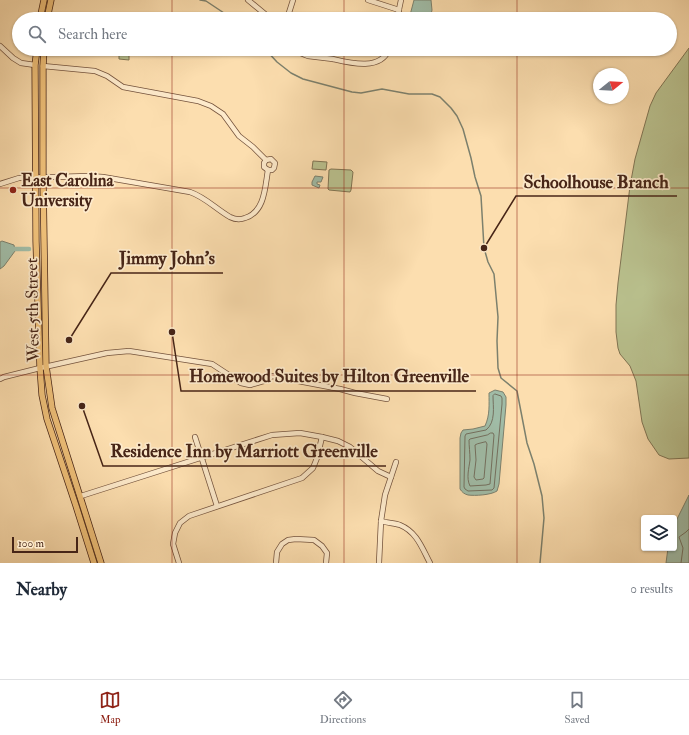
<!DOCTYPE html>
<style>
body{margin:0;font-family:"IM FELL Double Pica",serif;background:#f2f2f3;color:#1f2937}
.controls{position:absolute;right:12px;bottom:12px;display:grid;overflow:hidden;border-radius:4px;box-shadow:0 1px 3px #0004}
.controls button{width:36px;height:36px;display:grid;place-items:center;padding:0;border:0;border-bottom:1px solid #e0e1e3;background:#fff;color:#1f2937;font:20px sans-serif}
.compass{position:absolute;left:593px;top:68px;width:36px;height:36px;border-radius:50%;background:#fff;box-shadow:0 1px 3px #0004;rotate:72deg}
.scale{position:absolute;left:12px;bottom:10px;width:66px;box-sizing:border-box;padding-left:4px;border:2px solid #472517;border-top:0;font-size:11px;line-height:14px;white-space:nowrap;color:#472517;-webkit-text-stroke:3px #fdeacb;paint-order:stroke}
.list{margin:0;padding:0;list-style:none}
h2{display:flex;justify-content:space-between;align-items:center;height:52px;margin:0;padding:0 16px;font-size:17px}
h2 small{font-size:13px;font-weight:400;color:#747a83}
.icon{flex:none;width:22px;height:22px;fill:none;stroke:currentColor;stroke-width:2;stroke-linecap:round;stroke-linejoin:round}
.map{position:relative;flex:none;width:689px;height:563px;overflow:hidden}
.search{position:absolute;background:#fff;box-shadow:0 1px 3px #0004;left:12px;right:12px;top:12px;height:44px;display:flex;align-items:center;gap:10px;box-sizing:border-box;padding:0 14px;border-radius:22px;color:#747a83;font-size:15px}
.sheet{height:116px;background:#fff}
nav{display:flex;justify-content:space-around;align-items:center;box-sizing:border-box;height:56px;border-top:1px solid #e0e1e3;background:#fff;font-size:11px;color:#747a83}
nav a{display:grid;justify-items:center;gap:2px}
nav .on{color:#8f2418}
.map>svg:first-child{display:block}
</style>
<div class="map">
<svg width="689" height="563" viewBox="0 0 689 563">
<rect width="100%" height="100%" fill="#fcdeaf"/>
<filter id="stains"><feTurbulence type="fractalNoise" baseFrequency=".005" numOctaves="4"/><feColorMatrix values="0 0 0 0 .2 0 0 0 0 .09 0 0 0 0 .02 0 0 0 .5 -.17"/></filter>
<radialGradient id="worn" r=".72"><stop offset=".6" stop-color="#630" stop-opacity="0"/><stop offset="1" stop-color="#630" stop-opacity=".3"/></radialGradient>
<g fill="#bac28f" stroke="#807453">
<polygon points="689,48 689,458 669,459 659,455 648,439 642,422 636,381 630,366 620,354 618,348 616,332 616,305 618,283 630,186 635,159 650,106 656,93"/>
<polygon points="119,49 129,49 129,60 119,59"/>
<polygon points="313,161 327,162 326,170 312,169"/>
<polygon points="331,169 351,170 353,172 351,190 350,192 329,190 328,189 329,170"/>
</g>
<g fill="#a0bca7" stroke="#7c806d">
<polygon points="414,0 431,0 432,10 430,19 409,19"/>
<polygon points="402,49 419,49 408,54 403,54 401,52"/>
<polygon points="315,176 323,177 321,182 317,182 317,184 320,185 319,188 312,185 312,182"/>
<polygon points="2,241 14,245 15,251 4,266 0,269 0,242"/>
<path d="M495,390L503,392L506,397V405L499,484L497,491C491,495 475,496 468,495C464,494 462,492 460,489V438L461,433L463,430L473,429L485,426C490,415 489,405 489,393Z"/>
<polygon points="689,495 689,563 666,563 668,548 674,548 674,525"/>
</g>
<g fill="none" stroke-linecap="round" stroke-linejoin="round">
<g stroke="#74705f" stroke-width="1">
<path d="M495,394L501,396L502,398V404L494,488L492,490L468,491L465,489L464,487L465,436L466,434L486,430C496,422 493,407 493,396Z"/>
<path d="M491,433H493L494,435L490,484L486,485L470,486C466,478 469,468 470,460C470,453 469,446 469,440L470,439L487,435Z"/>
<polygon points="486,442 487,444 484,478 483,479 476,480 474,477 476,460 475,445 477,444"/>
<polyline points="681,563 683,548 679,537 686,532 689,529"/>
</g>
<g stroke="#7c806d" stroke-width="1.5">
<polyline points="200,0 206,1 233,19"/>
<polyline points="265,49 277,62 291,73 303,79 352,92 361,93 382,89 409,94 432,94 440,97 451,108 457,116 463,129 471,158 475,177 481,196 484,248 488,262 494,274 498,317 497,341 498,368 501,378 517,391 527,443 534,464 542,496 544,518 540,563"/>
</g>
<polyline stroke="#a0bca7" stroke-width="4.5" points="14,249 29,249"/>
<defs>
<g id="minor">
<polyline points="248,0 271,19"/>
<polyline points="368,0 399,10"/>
<polyline points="287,19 293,0"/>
<polyline points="397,19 401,0"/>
<polyline points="0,46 13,58 21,63 35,65"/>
<path d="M291,49C297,51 302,54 308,56C316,57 325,58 333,59C350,63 381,71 389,49"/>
<polyline points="43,66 95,71 107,76 123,87 198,101 211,106 223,114 239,136 253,147 266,160"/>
<polyline points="266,160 271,159 275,163 274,168 272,170 268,170"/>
<polyline points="266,160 264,163 264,167 268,170"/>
<path d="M0,184L19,178L89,176L103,177L190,192C205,197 216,209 230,217C234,219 240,220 245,218C265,212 265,187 268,170"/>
<polyline points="0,379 4,377 40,368 107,353 129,351 212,364 241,383 250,385 267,380 272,376 340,389 355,393 387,399"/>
<polyline points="195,437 217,506"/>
<polyline points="81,496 272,435 300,433 322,437 338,441 350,447 378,471 391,477"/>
<path d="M381,521C387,523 395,523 400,525C417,532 422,548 430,563"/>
<polyline points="179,563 173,544 175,533 180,523 189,516 302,478 313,468 317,458 322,437"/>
<polyline points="276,563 277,552 282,544 288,540 296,539 314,540 322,546 327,553 326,563"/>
<polyline points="379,563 381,521 385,495 396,462"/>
</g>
<g id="major">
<polyline points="40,19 44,0"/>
<polyline points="47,19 51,0"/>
<polyline points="37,49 35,65 36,241 40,368 42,395 47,419 76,506 94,563"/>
<polyline points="44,49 43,66 43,177 46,366 52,408 101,563"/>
</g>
</defs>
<use href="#minor" stroke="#74533d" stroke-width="6"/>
<use href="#major" stroke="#472517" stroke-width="7"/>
<use href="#minor" stroke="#fdeacb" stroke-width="4.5"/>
<use href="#major" stroke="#eebf78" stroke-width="5.5"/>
</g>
<path fill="none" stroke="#8f2418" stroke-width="1" stroke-opacity="0.55" d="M172,0V19M344,0V19M517,0V19M172,49V563M344,49V563M517,49V563M0,188H689M0,375H689"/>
<circle fill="#8f2418" stroke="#fdeacb" stroke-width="1.5" cx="13" cy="190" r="4"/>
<g text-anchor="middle" stroke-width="3.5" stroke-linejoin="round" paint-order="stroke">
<g font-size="17" font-weight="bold" fill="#472517" stroke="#fdeacb" text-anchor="start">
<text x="21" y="186">East Carolina<tspan x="21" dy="20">University</tspan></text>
</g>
<g font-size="17" fill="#472517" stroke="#fdeacb">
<text transform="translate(32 310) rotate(-91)" y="6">West 5th Street</text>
</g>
</g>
<path fill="none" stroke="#472517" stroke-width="1.5" d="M484 248L516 196H677M69 340L111 273H223M172 332L181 391H476M82 406L103 466H386"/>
<g fill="#472517" stroke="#fdeacb" stroke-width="1.5">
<circle cx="484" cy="248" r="4"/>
<circle cx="69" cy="340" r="4"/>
<circle cx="172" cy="332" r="4"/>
<circle cx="82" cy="406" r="4"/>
</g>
<g font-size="18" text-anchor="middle" font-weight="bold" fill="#472517" stroke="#fdeacb" stroke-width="3.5" stroke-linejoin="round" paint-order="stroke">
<text x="596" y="188">Schoolhouse Branch</text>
<text x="167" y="264">Jimmy John's</text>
<text x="329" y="382">Homewood Suites by Hilton Greenville</text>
<text x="244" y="457">Residence Inn by Marriott Greenville</text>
</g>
<rect width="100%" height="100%" filter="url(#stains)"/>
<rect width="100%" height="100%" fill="url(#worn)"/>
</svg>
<div class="controls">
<button><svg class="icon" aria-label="layers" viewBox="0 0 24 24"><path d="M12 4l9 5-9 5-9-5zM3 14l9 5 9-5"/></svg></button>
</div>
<svg class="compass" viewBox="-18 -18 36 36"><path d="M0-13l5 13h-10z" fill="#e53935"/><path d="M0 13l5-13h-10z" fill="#747a83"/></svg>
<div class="scale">100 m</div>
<div class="search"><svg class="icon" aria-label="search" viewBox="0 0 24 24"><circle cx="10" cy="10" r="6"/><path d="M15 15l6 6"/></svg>Search here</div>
</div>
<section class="sheet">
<h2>Nearby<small>0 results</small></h2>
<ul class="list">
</ul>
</section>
<nav>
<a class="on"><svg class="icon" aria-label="map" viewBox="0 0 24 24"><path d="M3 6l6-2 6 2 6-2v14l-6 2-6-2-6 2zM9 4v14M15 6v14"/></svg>Map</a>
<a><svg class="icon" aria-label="directions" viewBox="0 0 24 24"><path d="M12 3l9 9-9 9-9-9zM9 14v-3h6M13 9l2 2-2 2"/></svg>Directions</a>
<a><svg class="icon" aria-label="saved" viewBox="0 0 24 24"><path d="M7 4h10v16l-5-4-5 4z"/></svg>Saved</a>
</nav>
